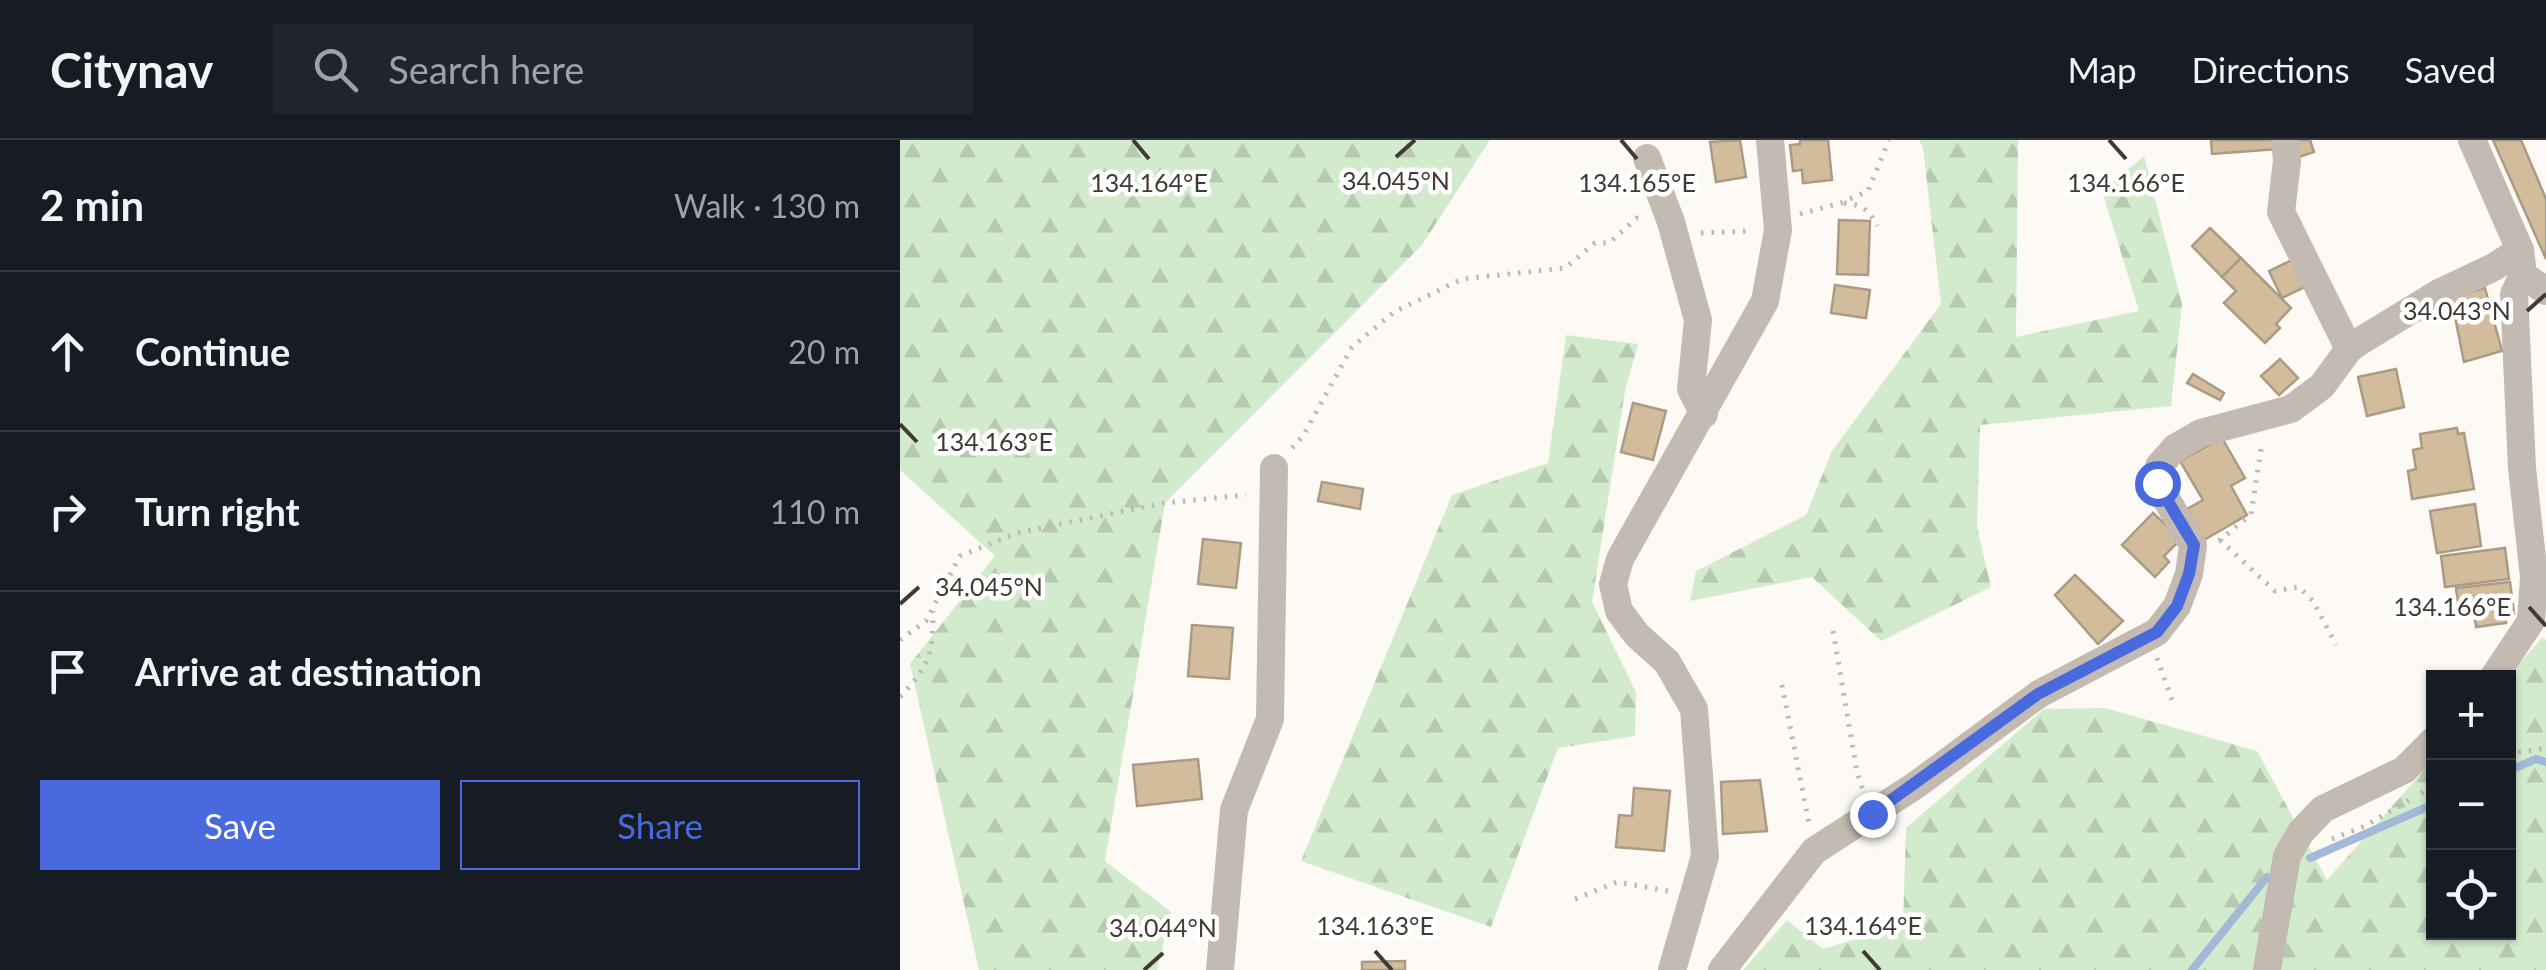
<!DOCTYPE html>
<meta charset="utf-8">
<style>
body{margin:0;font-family:Lato,sans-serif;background:#20242c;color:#f1f3f6}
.controls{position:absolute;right:30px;bottom:30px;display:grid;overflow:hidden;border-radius:0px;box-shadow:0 2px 8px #0004}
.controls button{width:90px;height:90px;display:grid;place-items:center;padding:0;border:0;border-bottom:2px solid #363941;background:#171b24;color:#f1f3f6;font:50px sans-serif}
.stop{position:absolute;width:30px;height:30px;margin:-22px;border:8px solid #496ade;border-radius:50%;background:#fff}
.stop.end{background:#496ade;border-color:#fff;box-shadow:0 2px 10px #0008}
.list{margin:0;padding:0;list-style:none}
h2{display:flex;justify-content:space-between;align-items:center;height:130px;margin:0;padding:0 40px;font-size:42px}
h2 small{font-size:32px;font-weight:400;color:#9ea1a6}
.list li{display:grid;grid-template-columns:65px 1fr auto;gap:30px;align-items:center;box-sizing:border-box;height:160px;padding:0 40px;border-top:2px solid #363941}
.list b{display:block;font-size:38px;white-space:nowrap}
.list em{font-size:32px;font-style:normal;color:#9ea1a6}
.actions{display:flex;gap:20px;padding:30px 40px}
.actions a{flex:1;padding:22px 0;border:2px solid #496ade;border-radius:0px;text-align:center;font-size:35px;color:#496ade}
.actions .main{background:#496ade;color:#fff}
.icon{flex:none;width:55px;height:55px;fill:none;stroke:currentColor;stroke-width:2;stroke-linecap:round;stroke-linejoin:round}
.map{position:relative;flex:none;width:1646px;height:830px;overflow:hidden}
header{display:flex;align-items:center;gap:60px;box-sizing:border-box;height:140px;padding:0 50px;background:#171b24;border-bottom:2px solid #363941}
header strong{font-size:48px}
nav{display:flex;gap:55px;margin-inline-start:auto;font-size:35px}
.search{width:700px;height:90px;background:#20242c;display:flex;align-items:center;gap:25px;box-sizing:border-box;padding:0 35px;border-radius:0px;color:#9ea1a6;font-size:38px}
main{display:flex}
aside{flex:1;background:#171b24}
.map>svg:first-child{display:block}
</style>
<header>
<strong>Citynav</strong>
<div class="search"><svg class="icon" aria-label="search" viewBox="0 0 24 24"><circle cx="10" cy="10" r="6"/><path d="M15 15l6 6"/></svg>Search here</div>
<nav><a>Map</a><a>Directions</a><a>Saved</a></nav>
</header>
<main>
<aside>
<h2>2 min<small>Walk · 130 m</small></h2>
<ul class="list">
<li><svg class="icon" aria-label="ahead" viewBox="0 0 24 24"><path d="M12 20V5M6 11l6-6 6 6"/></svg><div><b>Continue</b></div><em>20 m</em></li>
<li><svg class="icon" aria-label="right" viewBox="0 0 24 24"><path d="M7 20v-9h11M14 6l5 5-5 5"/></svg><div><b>Turn right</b></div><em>110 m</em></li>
<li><svg class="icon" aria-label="arrive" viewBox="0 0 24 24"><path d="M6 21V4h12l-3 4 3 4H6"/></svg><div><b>Arrive at destination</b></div></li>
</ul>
<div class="actions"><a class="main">Save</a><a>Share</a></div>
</aside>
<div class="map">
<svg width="1646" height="830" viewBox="0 0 1646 830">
<defs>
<pattern id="forest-firs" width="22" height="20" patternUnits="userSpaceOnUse" patternTransform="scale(2.5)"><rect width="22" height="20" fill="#d2ebcc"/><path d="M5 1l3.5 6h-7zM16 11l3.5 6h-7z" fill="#b6cab0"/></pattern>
</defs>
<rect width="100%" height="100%" fill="#fdf9f5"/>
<g fill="url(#forest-firs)">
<polygon points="0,0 590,0 522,105 265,363 205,721 271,772 257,830 79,830 10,524 95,416 0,330"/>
<polygon points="1019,0 1118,0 1116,197 1239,171 1202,51 1244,16 1282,164 1271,266 1080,285 1077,387 1091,447 981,501 912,437 790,461 796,431 906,375 932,311 1041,164 1023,8"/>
<polygon points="666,195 738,204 725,251 692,462 736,552 735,596 658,608 591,787 401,721 552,355 648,323"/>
<polygon points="1642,498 1646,500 1646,830 843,830 887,780 923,809 1003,785 1006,688 1144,569 1205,568 1357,611 1427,740 1533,620 1534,792 1608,792 1607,537"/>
</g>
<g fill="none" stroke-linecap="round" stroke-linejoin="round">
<g stroke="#a2b9d7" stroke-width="8">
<polyline points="1608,631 1636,619 1646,622"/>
<polyline points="1410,718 1534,664"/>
<polyline points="1292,830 1367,737"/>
</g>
</g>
<g fill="#d3bc9c" stroke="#ab9b85" stroke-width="2.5">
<polygon points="840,0 846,37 816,42 810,2"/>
<polygon points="900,0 928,0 932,40 903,43 902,30 893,31 890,5 900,4"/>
<polygon points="1311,0 1376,0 1377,9 1312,14"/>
<polygon points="1390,0 1410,0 1414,12 1396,18"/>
<polygon points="1593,0 1621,0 1646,59 1646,119"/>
<polygon points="939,80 970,81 968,135 937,134"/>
<polygon points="1310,88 1341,118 1322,137 1292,106"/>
<polygon points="1341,118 1391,168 1376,184 1380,188 1365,203 1324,163 1336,151 1322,137"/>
<polygon points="1396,118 1409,145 1382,158 1369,131"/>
<polygon points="935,145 970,150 966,178 931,173"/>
<polygon points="1585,148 1602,211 1564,222 1551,157"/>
<polygon points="1380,219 1398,238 1379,255 1361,236"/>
<polygon points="1496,229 1504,267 1467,276 1458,237"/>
<polygon points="1293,234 1324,253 1320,260 1287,243"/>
<polygon points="733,263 766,271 753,320 721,312"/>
<polygon points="1557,288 1558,294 1564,293 1574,349 1512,359 1508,331 1516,329 1513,310 1522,308 1520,294"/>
<polygon points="1322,298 1345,338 1331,346 1347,375 1304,400 1287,369 1303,360 1280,321"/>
<polygon points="422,342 463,349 460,369 418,361"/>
<polygon points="1575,364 1581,406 1537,413 1530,371"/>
<polygon points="1253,373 1281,399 1264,416 1269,422 1255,437 1222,405"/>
<polygon points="303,399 341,403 336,448 298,444"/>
<polygon points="1605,408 1609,439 1545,447 1541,416"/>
<polygon points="1175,435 1223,481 1198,504 1155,455"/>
<polygon points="1610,442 1614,474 1605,475 1606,483 1576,487 1573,463 1558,464 1556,448"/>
<polygon points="292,485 333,488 329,539 288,536"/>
<polygon points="298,619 302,659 237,666 233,625"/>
<polygon points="860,640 867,691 823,694 821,642"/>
<polygon points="734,648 770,651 764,711 716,707 719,675 732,676"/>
<polygon points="505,821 505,830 462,830 462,822"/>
</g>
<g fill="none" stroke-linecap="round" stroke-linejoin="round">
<g stroke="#bdb8b2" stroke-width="5" stroke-dasharray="2.5 8" stroke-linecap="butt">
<path d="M944,63C962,65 969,69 977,86"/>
<polyline points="900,74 941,63 968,51 989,0"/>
<polyline points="801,93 850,91"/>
<polyline points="392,308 403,296 452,207 494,172 562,139 665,128 695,103 709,103 737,78 743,79"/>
<polyline points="1320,400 1375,451 1399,447 1413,461 1436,505"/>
<polyline points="1319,401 1351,374 1362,303"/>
<polyline points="933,491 957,632 963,650"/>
<polyline points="0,500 26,481 60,416 117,393 264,363 346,355"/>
<polyline points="1257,518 1273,563"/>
<polyline points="882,545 909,684"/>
<path d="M0,557C30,525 33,514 33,471"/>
<polyline points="1608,614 1646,608"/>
<polyline points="1521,653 1534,645"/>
<polyline points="1432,699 1465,686 1511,659"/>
<polyline points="675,759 717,742 768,751"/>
</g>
<g stroke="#c3bab1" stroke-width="28">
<polyline points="1385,0 1387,21 1381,72 1449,209"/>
<polyline points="1572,0 1620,110 1623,135 1614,154 1622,328 1634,437 1631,481 1593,538"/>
<polyline points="747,18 771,82 798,180 791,249 804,274"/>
<polyline points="1623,135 1646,151"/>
<polyline points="320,830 334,670 370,579 374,328"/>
<polyline points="772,830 805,716 794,569 767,522 737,495 719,471 713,444 720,419 865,161 878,90 870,0"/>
<polyline points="822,830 914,711 1016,645 1139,554 1257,492 1277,466 1289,434 1293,405 1257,343 1259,326 1275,308 1301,293 1391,269 1422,246 1449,209 1462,200 1539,153 1594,127 1620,110"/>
<polyline points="1367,830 1387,716 1401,692 1423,669 1504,630 1534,600"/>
</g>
</g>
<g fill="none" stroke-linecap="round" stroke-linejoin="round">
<polyline stroke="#496ade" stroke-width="12" points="972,674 1138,554 1257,492 1277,466 1289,434 1294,405 1257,343"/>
</g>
<path fill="none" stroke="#423a32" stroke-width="4" d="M233,0L249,19M721,0L737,19M1209,0L1226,19M496,17L515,0M1627,171L1646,154M0,284L17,302M0,464L19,447M1629,467L1646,486M475,811L492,830M963,811L980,830M244,830L263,813"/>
<g font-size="25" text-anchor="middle" fill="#423a32" stroke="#fff" stroke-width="9" stroke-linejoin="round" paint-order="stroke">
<text x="496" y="50">34.045°N</text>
<text x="249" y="52">134.164°E</text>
<text x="1226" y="52">134.166°E</text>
<text x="737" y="52">134.165°E</text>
<text x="1557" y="180">34.043°N</text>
<text x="94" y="311">134.163°E</text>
<text x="89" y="456">34.045°N</text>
<text x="1552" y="476">134.166°E</text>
<text x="475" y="795">134.163°E</text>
<text x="963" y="795">134.164°E</text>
<text x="263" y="797">34.044°N</text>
</g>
</svg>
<div class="controls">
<button>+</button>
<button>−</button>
<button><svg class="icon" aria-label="locate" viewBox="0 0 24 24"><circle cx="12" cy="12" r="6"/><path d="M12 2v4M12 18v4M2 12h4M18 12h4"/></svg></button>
</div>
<div class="stop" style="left:1257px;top:343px"></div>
<div class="stop end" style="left:972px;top:674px"></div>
</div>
</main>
